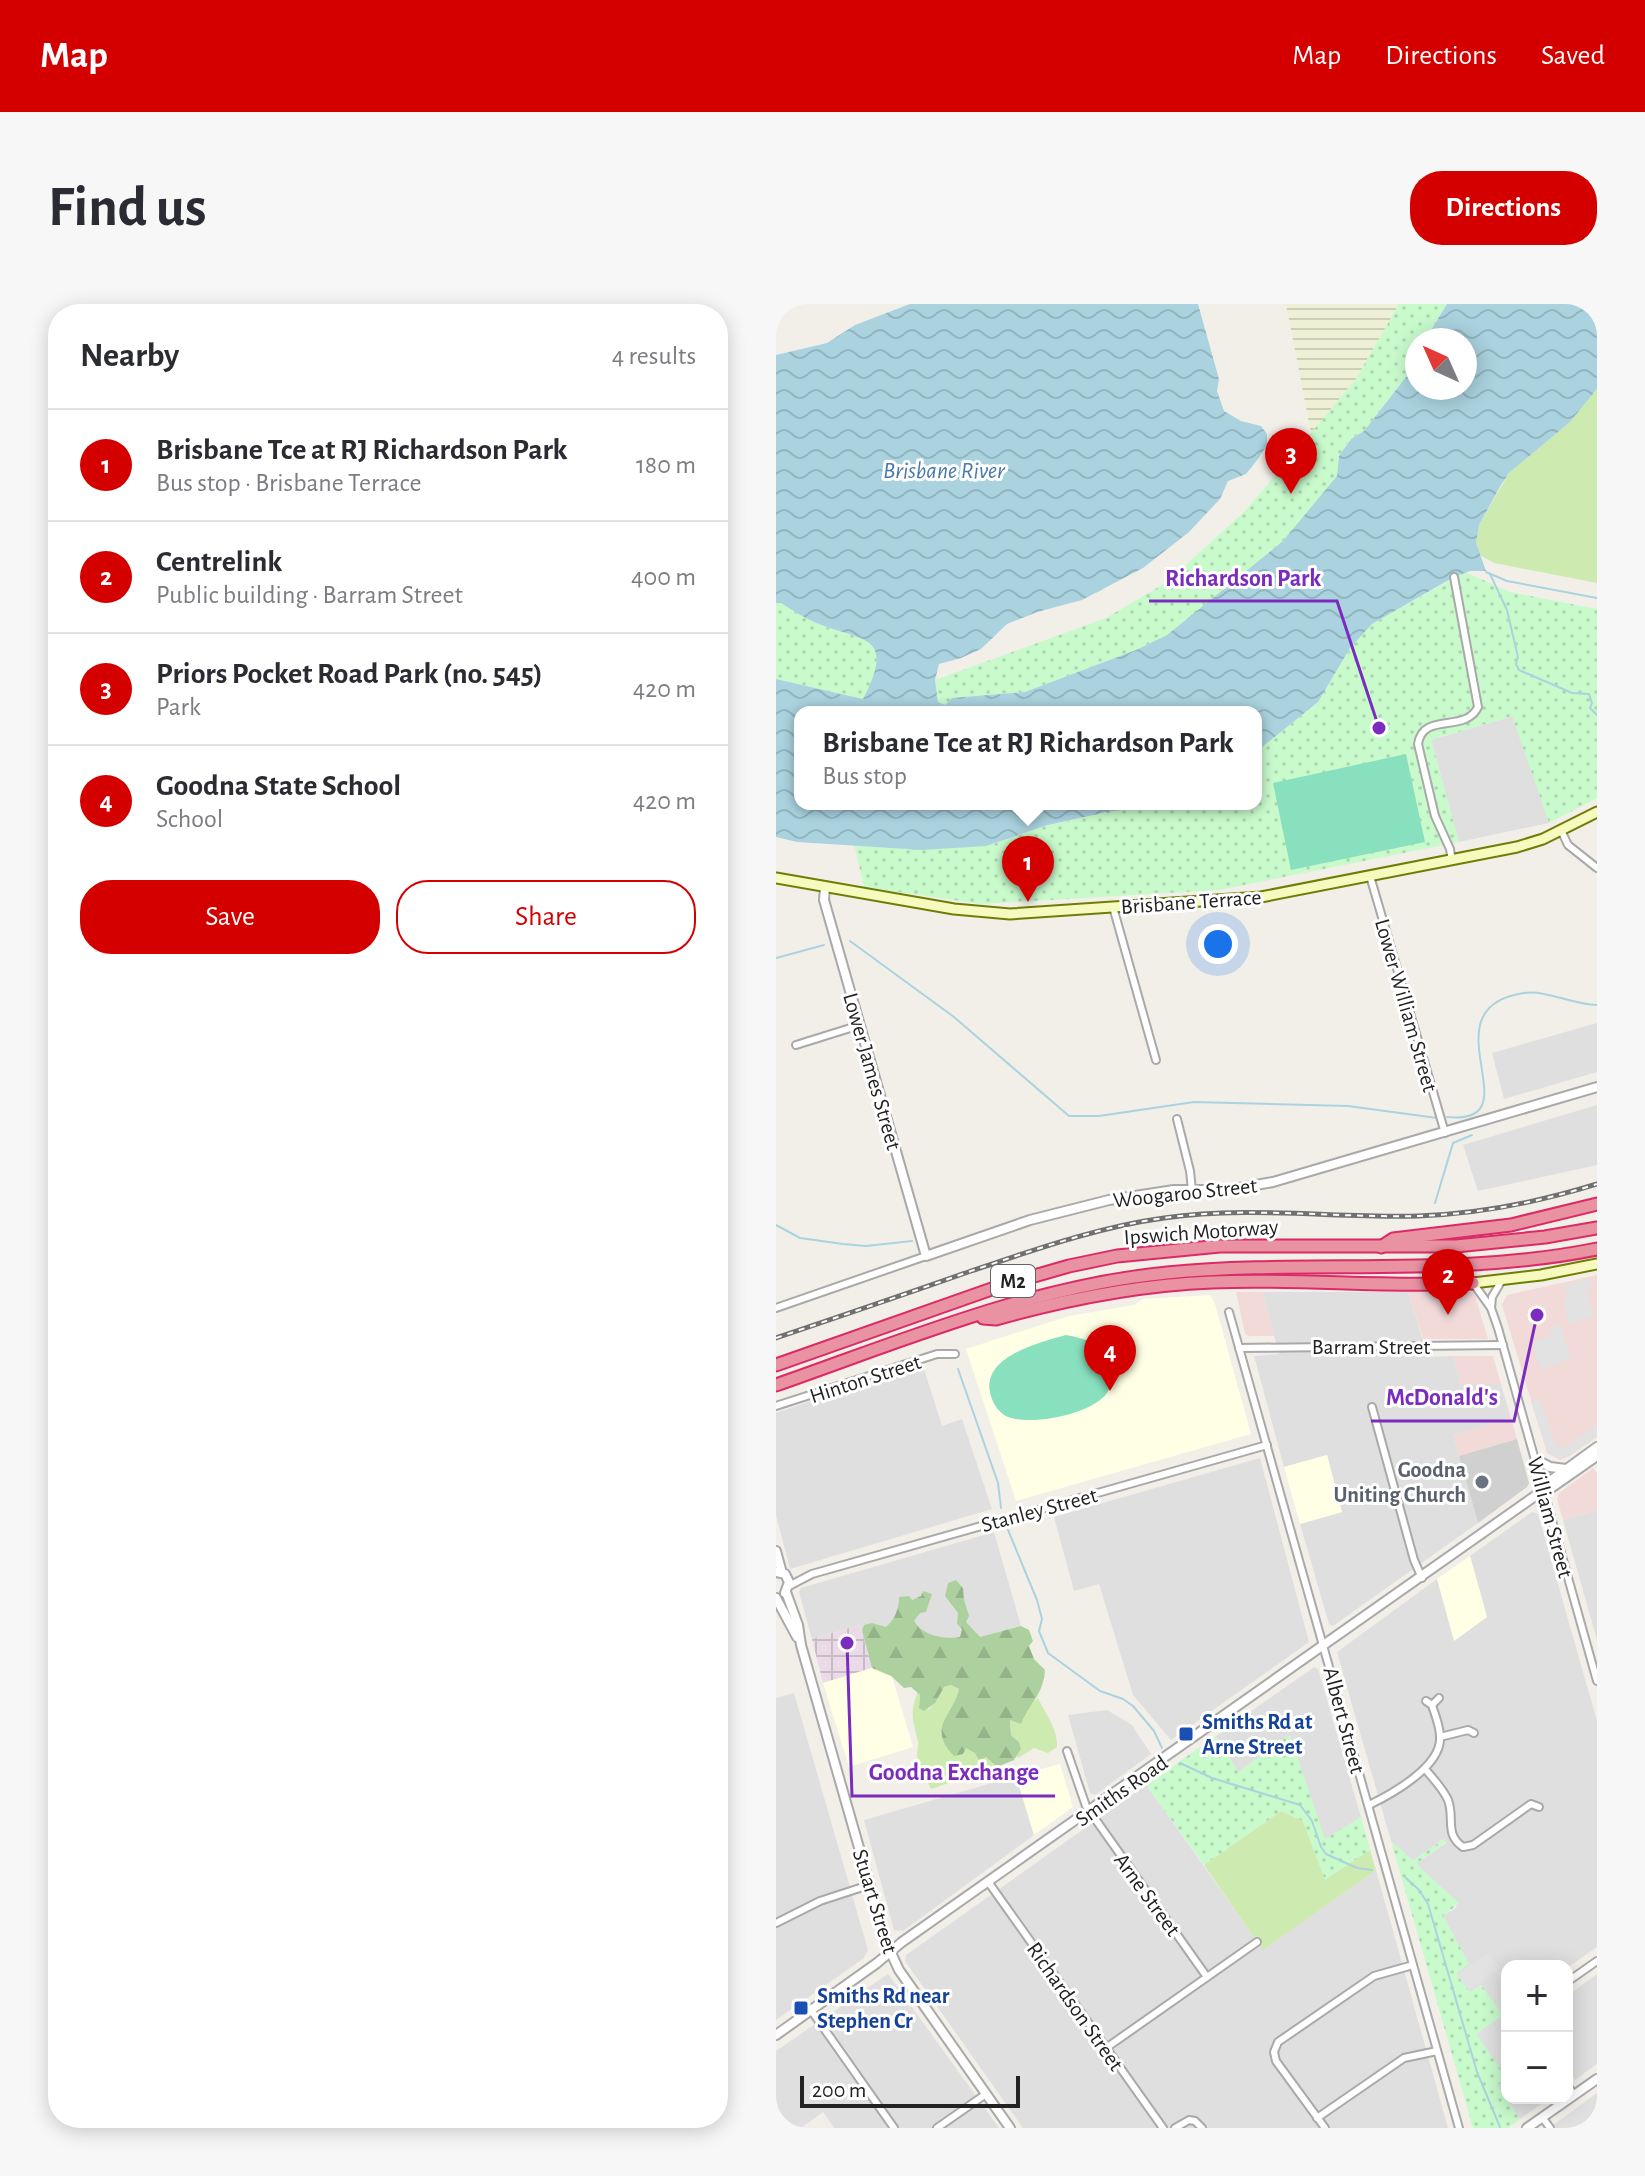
<!DOCTYPE html>
<meta charset="utf-8">
<style>
body{margin:0;font-family:"Alegreya Sans",sans-serif;background:#f7f7f7;color:#2b2b33}
.controls{position:absolute;right:24px;bottom:24px;display:grid;overflow:hidden;border-radius:16px;box-shadow:0 4px 20px #0003}
.controls button{width:72px;height:72px;display:grid;place-items:center;padding:0;border:0;border-bottom:2px solid #e1e1e2;background:#fff;color:#2b2b33;font:40px sans-serif}
.compass{position:absolute;left:629px;top:24px;width:72px;height:72px;border-radius:50%;background:#fff;box-shadow:0 4px 20px #0003;rotate:315deg}
.scale{position:absolute;left:24px;bottom:20px;width:220px;box-sizing:border-box;padding-left:8px;border:4px solid #222;border-top:0;font-size:22px;line-height:28px;white-space:nowrap;color:#222;-webkit-text-stroke:6px #fff;paint-order:stroke}
.you{position:absolute;left:442px;top:640px;width:28px;height:28px;margin:-20px;border:6px solid #fff;border-radius:50%;background:#1a73e8;box-shadow:0 0 0 12px #1a73e833}
.badge{display:grid;place-items:center;width:52px;height:52px;border-radius:50%;background:#d40000;color:#fff;font-size:26px;font-weight:700}
.pin{position:absolute;translate:-50% -66px;filter:drop-shadow(0 2px 4px #0008)}
.pin::after{content:'';position:absolute;top:42px;width:28px;height:24px;background:inherit;clip-path:polygon(0 0,100% 0,50% 100%)}
.popup{position:absolute;left:18px;top:402px;width:468px;height:104px;box-sizing:border-box;display:grid;place-content:center;border-radius:16px;background:#fff;filter:drop-shadow(0 2px 6px #0005);font-size:26px;white-space:nowrap;color:#7c7c81}
.popup b{font-size:30px;color:#2b2b33}
.popup::after{content:'';position:absolute;left:50%;top:100%;margin-left:-16px;border:16px solid transparent;border-top-color:#fff}
.list{margin:0;padding:0;list-style:none}
h2{display:flex;justify-content:space-between;align-items:center;height:104px;margin:0;padding:0 32px;font-size:34px}
h2 small{font-size:26px;font-weight:400;color:#7c7c81}
.list li{display:grid;grid-template-columns:52px 1fr auto;gap:24px;align-items:center;box-sizing:border-box;height:112px;padding:0 32px;border-top:2px solid #e1e1e2}
.list b{display:block;font-size:30px;white-space:nowrap}
.list p{margin:0;font-size:26px;white-space:nowrap;color:#7c7c81}
.list em{font-size:26px;font-style:normal;color:#7c7c81}
.actions{display:flex;gap:16px;padding:24px 32px}
.actions a{flex:1;padding:18px 0;border:2px solid #d40000;border-radius:32px;text-align:center;font-size:28px;color:#d40000}
.actions .main{background:#d40000;color:#fff}
.map{position:relative;flex:none;width:821px;height:1824px;overflow:hidden;border-radius:32px}
header{display:flex;align-items:center;gap:48px;box-sizing:border-box;height:112px;padding:0 40px;background:#d40000;color:#fff}
header strong{font-size:38px}
nav{display:flex;gap:44px;margin-inline-start:auto;font-size:28px}
.intro{display:flex;align-items:center;justify-content:space-between;box-sizing:border-box;height:192px;padding:0 48px}
h1{margin:0;font-size:56px}
.button{padding:20px 36px;border-radius:32px;background:#d40000;color:#fff;font-size:28px;font-weight:700}
main{display:flex;gap:48px;padding:0 48px}
aside{flex:1;background:#fff;border-radius:32px;box-shadow:0 4px 20px #0003}
.map>svg:first-child{display:block}
</style>
<header>
<strong>Map</strong>
<nav><a>Map</a><a>Directions</a><a>Saved</a></nav>
</header>
<div class="intro"><h1>Find us</h1><a class="button">Directions</a></div>
<main>
<aside>
<h2>Nearby<small>4 results</small></h2>
<ul class="list">
<li><span class="badge">1</span><div><b>Brisbane Tce at RJ Richardson Park</b><p>Bus stop · Brisbane Terrace</p></div><em>180 m</em></li>
<li><span class="badge">2</span><div><b>Centrelink</b><p>Public building · Barram Street</p></div><em>400 m</em></li>
<li><span class="badge">3</span><div><b>Priors Pocket Road Park (no. 545)</b><p>Park</p></div><em>420 m</em></li>
<li><span class="badge">4</span><div><b>Goodna State School</b><p>School</p></div><em>420 m</em></li>
</ul>
<div class="actions"><a class="main">Save</a><a>Share</a></div>
</aside>
<div class="map">
<svg width="821" height="1824" viewBox="0 0 821 1824">
<defs>
<pattern id="industrial-grid" width="8" height="8" patternUnits="userSpaceOnUse" patternTransform="scale(2)"><rect width="8" height="8" fill="#ebdbe8"/><path d="M0 4h8M4 0v8" fill="none" stroke="#c9bcc7"/></pattern>
<pattern id="farmland-rules" width="6" height="5" patternUnits="userSpaceOnUse" patternTransform="scale(2)"><rect width="6" height="5" fill="#eef0d5"/><path d="M0 2.5h6" fill="none" stroke="#ccceb7"/></pattern>
<pattern id="forest-firs" width="22" height="20" patternUnits="userSpaceOnUse" patternTransform="scale(2)"><rect width="22" height="20" fill="#add19e"/><path d="M5 1l3.5 6h-7zM16 11l3.5 6h-7z" fill="#95b388"/></pattern>
<pattern id="park-dots" width="8" height="8" patternUnits="userSpaceOnUse" patternTransform="scale(2)"><rect width="8" height="8" fill="#c8facc"/><path d="M2 2h.1M6 6h.1" fill="none" stroke="#acd6af" stroke-width="1.8" stroke-linecap="round"/></pattern>
<pattern id="water-waves" width="16" height="10" patternUnits="userSpaceOnUse" patternTransform="scale(2)"><rect width="16" height="10" fill="#aad3df"/><path d="M0 5q4-4 8 0t8 0" fill="none" stroke="#92b5bf"/></pattern>
</defs>
<rect width="100%" height="100%" fill="#f2efe9"/>
<g fill="#e0dfdf">
<polygon points="737,412 773,519 683,538 655,436"/>
<polygon points="821,719 821,768 728,795 716,749"/>
<polygon points="821,801 821,861 702,887 687,841"/>
<polygon points="486,988 632,988 652,1053 677,1052 685,1080 725,1080 735,1114 677,1131 702,1219 557,1322 553,1320 524,1220 566,1208 551,1151 508,1163 478,1052 503,1050"/>
<polygon points="146,1059 166,1122 186,1115 216,1205 14,1265 0,1211 0,1109"/>
<polygon points="484,1154 533,1338 395,1436 357,1391 323,1280 298,1287 278,1213"/>
<polygon points="821,1206 821,1336 787,1216"/>
<polygon points="756,1208 762,1210 821,1417 821,1643 791,1664 791,1662 731,1662 731,1707 727,1711 731,1717 731,1794 774,1794 744,1815 721,1782 731,1774 699,1730 726,1711 705,1681 694,1688 680,1669 692,1659 667,1612 681,1603 640,1560 670,1539 667,1535 637,1557 615,1537 561,1348 661,1275 679,1336 711,1313 694,1252"/>
<polygon points="218,1228 245,1322 96,1364 84,1321 36,1335 23,1288 25,1284"/>
<polygon points="538,1363 542,1365 585,1513 549,1536 514,1432 462,1468 440,1432"/>
<polygon points="18,1389 92,1646 88,1654 0,1716 0,1394"/>
<polygon points="331,1406 356,1421 375,1450 319,1491 314,1489 292,1411"/>
<polygon points="240,1472 258,1531 127,1627 118,1626 88,1516"/>
<polygon points="370,1481 487,1645 600,1566 672,1824 247,1824 129,1657 130,1651"/>
<polygon points="112,1670 223,1824 58,1824 47,1808 25,1824 0,1824 0,1747"/>
<polygon points="821,1670 821,1760 799,1776 791,1764 791,1692"/>
<polygon points="821,1789 821,1824 773,1824"/>
</g>
<g fill="#f2dad9">
<polygon points="821,971 821,1133 792,1153 784,1156 771,1149 726,1001 731,991"/>
<polygon points="460,988 486,988 498,1032 473,1032 469,1030"/>
<polygon points="632,988 698,988 712,1035 647,1035"/>
<polygon points="677,1052 717,1052 725,1080 685,1080"/>
<polygon points="735,1114 741,1135 683,1152 677,1131"/>
<polygon points="817,1164 821,1169 821,1206 787,1216 781,1195 783,1189"/>
</g>
<polygon fill="url(#industrial-grid)" points="84,1321 96,1364 47,1379 36,1335"/>
<g fill="#ffffe5">
<polygon points="434,991 439,1000 475,1130 240,1197 190,1045 293,1012 358,1001 367,995"/>
<polygon points="551,1151 566,1208 524,1220 508,1163"/>
<polygon points="694,1252 711,1313 678,1337 661,1275"/>
<polygon points="112,1359 137,1443 73,1463 47,1379"/>
<polygon points="284,1460 297,1503 258,1531 240,1472"/>
</g>
<polygon fill="#d0d0d0" points="741,1135 753,1179 751,1183 702,1219 683,1152"/>
<polygon fill="url(#farmland-rules)" points="510,0 623,0 580,75 535,129"/>
<g fill="#cdebb0">
<polygon points="821,85 821,279 718,259 702,250 700,239 703,221 733,169 794,118"/>
<path d="M175,1381L183,1385C179,1403 169,1408 165,1430L210,1453L221,1463L155,1485C150,1475 141,1461 141,1450C141,1445 143,1441 142,1437C137,1418 133,1408 142,1388L144,1391L143,1404L153,1405L168,1383Z"/>
<path d="M262,1394C269,1410 282,1424 281,1443L272,1449L258,1444L242,1454L240,1452L245,1445L243,1438L235,1431L234,1415L245,1420L251,1404Z"/>
<polygon points="505,1507 527,1517 549,1575 594,1546 600,1566 487,1646 428,1561"/>
</g>
<path fill="url(#forest-firs)" d="M180,1276L187,1284L188,1296L193,1312L190,1318L204,1333L245,1322L253,1326L257,1337L253,1342L258,1355L269,1366C267,1392 254,1398 245,1420L234,1416L235,1431L243,1438L245,1445L238,1456L221,1463L210,1453L203,1456L199,1449L190,1444L187,1450L178,1452C150,1423 177,1412 183,1385L175,1381L168,1383L159,1399L148,1407L143,1404L144,1391L135,1383L128,1384L115,1372L96,1364L86,1326L88,1321L96,1319L110,1323C119,1315 123,1305 123,1293L133,1292L136,1296L145,1292L147,1287L156,1290L150,1308L144,1309L138,1317C146,1331 167,1336 184,1333L186,1325L181,1320L182,1309L169,1292L172,1279Z"/>
<g fill="url(#park-dots)">
<polygon points="623,0 671,0 649,36 641,36 641,59 588,127 574,135 563,152 562,172 507,237 391,331 360,346 249,388 177,394 169,401 162,398 159,376 330,314 391,278 468,208 535,129 580,75"/>
<polygon points="689,268 734,288 821,305 821,494 773,519 736,412 655,436 683,538 443,586 205,600 88,583 78,540 210,542 270,522 331,508 393,500 480,500 480,448 542,398 574,344 596,320"/>
<path d="M0,299H5C16,306 27,313 38,318C84,338 122,328 88,395L0,375Z"/>
<polygon points="514,1431 549,1535 585,1513 594,1546 549,1576 527,1517 505,1507 428,1561 370,1481 440,1432 462,1468"/>
<polygon points="668,1535 670,1538 640,1560 683,1599 667,1612 693,1660 680,1669 694,1688 705,1681 727,1711 700,1730 731,1774 721,1782 744,1815 732,1824 697,1824 615,1537 637,1557"/>
</g>
<g fill="#88e0be">
<polygon points="630,450 649,538 515,566 497,479"/>
<path d="M290,1031C319,1036 327,1043 337,1071C336,1077 335,1083 331,1089C316,1110 257,1122 232,1113C225,1110 219,1103 216,1095C200,1054 261,1039 290,1031Z"/>
</g>
<g fill="#e2e2e2">
<polygon points="814,975 816,983 810,985 818,1012 793,1020 787,995 792,993 788,981"/>
<polygon points="784,1020 795,1054 765,1067 756,1038 775,1032 773,1024"/>
<polygon points="764,1095 780,1141 788,1144 821,1121 821,1132 793,1152 785,1154 775,1151 772,1147 755,1098"/>
<polygon points="713,1648 724,1664 692,1686 681,1670"/>
</g>
<path fill="url(#water-waves)" d="M134,0H422L443,75L441,87L448,107L465,117L485,122L491,130V141L482,155L470,170L452,177L444,195L413,228L367,264L306,296L261,308L231,320L205,345L185,354L163,360L159,376L162,398L169,401L176,394L249,388L360,346L391,331L507,237L561,172L563,152L575,135L588,127L641,59V84H689V36H649L671,0H821V85L794,118L733,169L725,181L703,221L700,239L710,267H694L678,273L596,320L574,344L542,398L480,448V408H24V500H393L331,508L272,521L210,542L146,546L21,538L0,533V375L87,395C122,328 84,338 38,318C27,313 16,306 5,299H0V51L51,39L79,21Z"/>
<g fill="none" stroke-linecap="round" stroke-linejoin="round">
<g stroke="#aad3df" stroke-width="2">
<polyline points="710,268 731,277 821,294"/>
<polyline points="714,270 731,306 742,353 740,360 743,366 796,389 813,390 816,399 814,404 821,411"/>
<polyline points="74,637 178,713 293,812 323,812 418,798 572,802 661,814"/>
<polyline points="0,654 48,641"/>
<path d="M671,813C761,822 646,704 748,689C772,686 797,701 821,701"/>
<polyline points="659,899 677,839 696,831"/>
<polyline points="0,921 24,934 67,940 90,942 136,937"/>
<polyline points="182,1065 222,1179 225,1204"/>
<polyline points="232,1226 261,1296 266,1315 263,1327 272,1349 324,1387 347,1395 357,1402 378,1427 386,1444"/>
<polyline points="404,1459 436,1474 524,1501 536,1517 545,1543 550,1550 581,1564 596,1566"/>
<polyline points="630,1574 643,1586 652,1600 701,1768 724,1823"/>
</g>
<defs>
<g id="minor">
<polyline points="785,526 792,541 821,564"/>
<path d="M676,557L674,545L659,512L642,440C647,407 689,430 702,403L678,273"/>
<polyline points="594,572 669,829"/>
<polyline points="337,603 380,756"/>
<polyline points="20,741 84,721"/>
<polyline points="401,815 414,867 416,886"/>
<polyline points="697,979 715,1004 722,1024 821,1377"/>
<polyline points="0,1004 150,952"/>
<polyline points="715,1004 716,993 726,976"/>
<polyline points="453,1008 683,1824"/>
<polyline points="463,1044 727,1041"/>
<polyline points="0,1102 161,1050 179,1050"/>
<polyline points="596,1103 638,1256 646,1274"/>
<polyline points="13,1282 36,1270 491,1141"/>
<polyline points="650,1397 656,1401 663,1394"/>
<polyline points="664,1433 692,1426 698,1429"/>
<polyline points="291,1447 310,1502 431,1673"/>
<path d="M649,1465C657,1474 667,1485 672,1496C679,1514 668,1530 687,1543L697,1541L755,1500L763,1503"/>
<path d="M593,1501C616,1490 666,1462 664,1433C664,1422 659,1411 656,1401"/>
<polyline points="213,1579 387,1824"/>
<polyline points="0,1619 44,1597 93,1581"/>
<polyline points="791,1678 821,1657"/>
<polyline points="35,1706 118,1824"/>
<polyline points="330,1744 481,1638"/>
<polyline points="791,1781 798,1791"/>
<polyline points="766,1813 774,1824"/>
<polyline points="541,1814 628,1754 661,1747"/>
<polyline points="161,1824 210,1790"/>
<polyline points="399,1824 413,1816 419,1817 426,1824"/>
<polyline points="549,1824 500,1757 498,1748 502,1738 598,1672 637,1661"/>
</g>
<g id="tertiary">
<polyline points="49,583 48,596 150,952 254,916 333,896 398,886 452,886 497,878 821,783"/>
<polyline points="761,1156 774,1163 790,1165"/>
<polyline points="768,1185 775,1184 821,1152"/>
<polyline points="0,1247 6,1269"/>
<polyline points="0,1268 9,1270 13,1278 9,1289"/>
<polyline points="10,1288 22,1321 25,1341 110,1638 123,1666 234,1824"/>
<polyline points="0,1294 21,1333"/>
<polyline points="0,1731 101,1659 126,1638 759,1192 774,1177 821,1143"/>
<polyline points="751,1824 821,1775"/>
</g>
<g id="secondary">
<polyline points="0,574 178,605 234,610 485,593 741,543 767,535 821,508"/>
<polyline points="697,979 765,971 821,960"/>
</g>
<g id="motorway">
<polyline points="605,943 617,935 735,921 821,900"/>
<path d="M207,1014L220,1015C291,995 362,981 436,978C523,974 610,984 697,979"/>
<polyline points="0,1061 227,981 293,962 341,952 444,942 680,942 769,933 821,924"/>
<path d="M0,1081C126,1037 256,982 391,969C534,955 678,974 821,945"/>
</g>
</defs>
<use href="#minor" stroke="#a9a9a9" stroke-width="10"/>
<use href="#tertiary" stroke="#a9a9a9" stroke-width="12"/>
<use href="#secondary" stroke="#707d05" stroke-width="13"/>
<use href="#motorway" stroke="#dc2a67" stroke-width="15"/>
<use href="#minor" stroke="#fff" stroke-width="6"/>
<use href="#tertiary" stroke="#fff" stroke-width="8"/>
<use href="#secondary" stroke="#f7fabf" stroke-width="9"/>
<use href="#motorway" stroke="#e892a2" stroke-width="11"/>
<defs>
<path id="rail" d="M0,1034C65,1012 130,990 195,967C258,946 322,923 388,914C472,902 558,914 642,912C704,910 763,898 821,880"/>
</defs>
<use href="#rail" stroke="#707070" stroke-width="5"/>
<use href="#rail" stroke="#fff" stroke-width="2" stroke-dasharray="6" stroke-linecap="butt"/>
</g>
<circle fill="#6b7280" stroke="#fff" stroke-width="3" cx="706" cy="1178" r="8"/>
<g fill="#1a4fb4" stroke="#fff" stroke-width="3">
<rect x="402" y="1422" width="16" height="16" rx="4"/>
<rect x="17" y="1696" width="16" height="16" rx="4"/>
</g>
<g text-anchor="middle" stroke-width="6" stroke-linejoin="round" paint-order="stroke">
<rect fill="#fff" stroke="#646464" stroke-width="2" x="215" y="961" width="44" height="32" rx="6"/>
<g font-size="20" font-weight="bold" fill="#222">
<text x="237" y="984">M2</text>
</g>
<g font-size="22" fill="#222" stroke="#fff">
<text transform="translate(415 597) rotate(-4)" y="8">Brisbane Terrace</text>
<text transform="translate(631 701) rotate(74)" y="8">Lower William Street</text>
<text transform="translate(97 767) rotate(74)" y="8">Lower James Street</text>
<text transform="translate(409 888) rotate(-6)" y="8">Woogaroo Street</text>
<text transform="translate(425 927) rotate(-4)" y="8">Ipswich Motorway</text>
<text x="595" y="1050">Barram Street</text>
<text transform="translate(89 1074) rotate(-18)" y="8">Hinton Street</text>
<text transform="translate(263 1205) rotate(-15)" y="8">Stanley Street</text>
<text transform="translate(775 1213) rotate(75)" y="8">William Street</text>
<text transform="translate(569 1416) rotate(75)" y="8">Albert Street</text>
<text transform="translate(345 1486) rotate(-35)" y="8">Smiths Road</text>
<text transform="translate(372 1590) rotate(54)" y="8">Arne Street</text>
<text transform="translate(100 1597) rotate(73)" y="8">Stuart Street</text>
<text transform="translate(300 1702) rotate(55)" y="8">Richardson Street</text>
</g>
<g font-size="22" font-weight="bold" fill="#5b616d" stroke="#fff" text-anchor="end">
<text x="690" y="1173">Goodna<tspan x="690" dy="25">Uniting Church</tspan></text>
</g>
<g font-size="22" font-weight="bold" fill="#164399" stroke="#fff" text-anchor="start">
<text x="426" y="1425">Smiths Rd at<tspan x="426" dy="25">Arne Street</tspan></text>
<text x="41" y="1699">Smiths Rd near<tspan x="41" dy="25">Stephen Cr</tspan></text>
</g>
<g font-size="24" font-style="italic" fill="#4a7aab" stroke="#fff">
<text x="168" y="174">Brisbane River</text>
</g>
</g>
<path fill="none" stroke="#7b2cbf" stroke-width="3" d="M603 424L561 297H373M761 1011L738 1117H595M71 1339L76 1492H279"/>
<g fill="#7b2cbf" stroke="#fff" stroke-width="3">
<circle cx="603" cy="424" r="8"/>
<circle cx="761" cy="1011" r="8"/>
<circle cx="71" cy="1339" r="8"/>
</g>
<g font-size="24" text-anchor="middle" font-weight="bold" fill="#7b2cbf" stroke="#fff" stroke-width="6" stroke-linejoin="round" paint-order="stroke">
<text x="467" y="282">Richardson Park</text>
<text x="666" y="1101">McDonald's</text>
<text x="178" y="1476">Goodna Exchange</text>
</g>
</svg>
<div class="controls">
<button>+</button>
<button>−</button>
</div>
<svg class="compass" viewBox="-18 -18 36 36"><path d="M0-13l5 13h-10z" fill="#e53935"/><path d="M0 13l5-13h-10z" fill="#7c7c81"/></svg>
<div class="scale">200 m</div>
<div class="you"></div>
<div class="pin badge" style="left:252px;top:598px">1</div>
<div class="popup"><b>Brisbane Tce at RJ Richardson Park</b>Bus stop</div>
<div class="pin badge" style="left:672px;top:1011px">2</div>
<div class="pin badge" style="left:515px;top:190px">3</div>
<div class="pin badge" style="left:334px;top:1087px">4</div>
</div>
</main>
